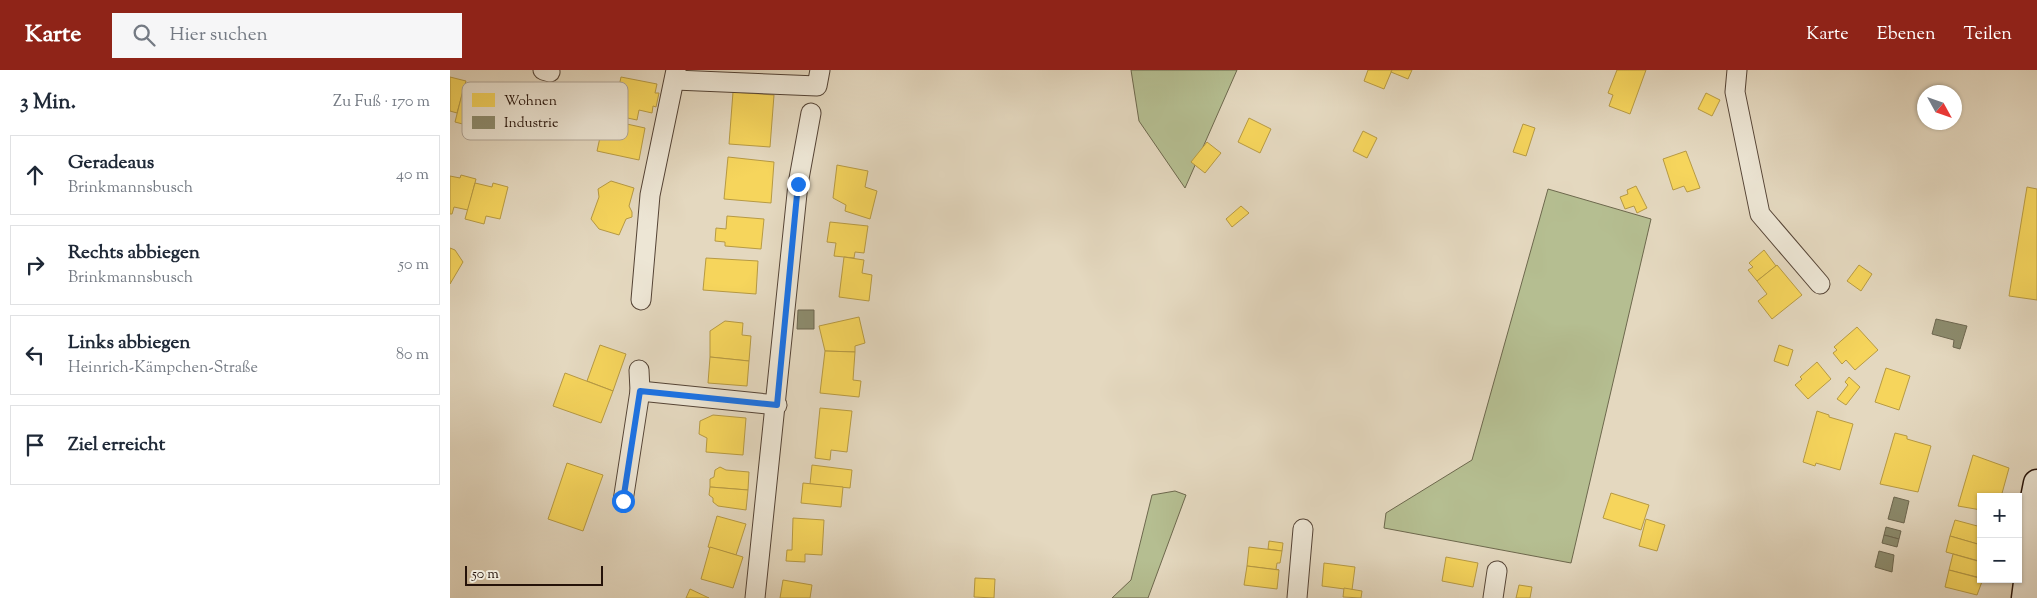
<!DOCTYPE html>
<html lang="de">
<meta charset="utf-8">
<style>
body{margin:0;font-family:"Sorts Mill Goudy",serif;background:#f6f6f7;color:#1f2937}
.controls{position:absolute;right:15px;bottom:15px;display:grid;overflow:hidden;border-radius:0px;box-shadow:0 1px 4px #0004}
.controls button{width:45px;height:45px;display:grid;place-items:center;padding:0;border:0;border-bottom:1px solid #e0e1e3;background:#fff;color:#1f2937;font:25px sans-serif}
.compass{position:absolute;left:1467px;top:15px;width:45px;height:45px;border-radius:50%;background:#fff;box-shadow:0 1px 4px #0004;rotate:130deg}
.scale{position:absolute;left:15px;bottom:12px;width:138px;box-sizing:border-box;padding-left:5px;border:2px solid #251209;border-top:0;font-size:14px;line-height:18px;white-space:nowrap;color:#251209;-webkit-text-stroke:4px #ede6d5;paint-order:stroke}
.stop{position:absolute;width:15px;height:15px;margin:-11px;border:4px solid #1a73e8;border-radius:50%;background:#fff}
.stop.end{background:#1a73e8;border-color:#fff;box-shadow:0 1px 5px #0008}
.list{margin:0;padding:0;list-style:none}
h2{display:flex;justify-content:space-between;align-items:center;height:65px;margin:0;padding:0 20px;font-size:21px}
h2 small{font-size:16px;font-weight:400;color:#747a83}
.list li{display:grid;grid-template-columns:32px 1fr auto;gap:15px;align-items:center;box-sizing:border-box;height:80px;margin:0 10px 10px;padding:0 10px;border:1px solid #e0e1e3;border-radius:0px}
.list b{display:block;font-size:19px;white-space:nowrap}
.list p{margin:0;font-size:16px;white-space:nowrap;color:#747a83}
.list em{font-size:16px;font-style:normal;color:#747a83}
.icon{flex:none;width:28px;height:28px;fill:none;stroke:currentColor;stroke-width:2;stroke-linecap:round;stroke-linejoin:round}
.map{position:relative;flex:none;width:1587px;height:528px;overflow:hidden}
header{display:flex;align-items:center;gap:30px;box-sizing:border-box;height:70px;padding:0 25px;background:#8f2418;color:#fff}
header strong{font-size:24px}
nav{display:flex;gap:28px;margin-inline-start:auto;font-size:18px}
.search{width:350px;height:45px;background:#f6f6f7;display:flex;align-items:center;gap:12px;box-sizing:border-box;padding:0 18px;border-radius:0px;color:#747a83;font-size:19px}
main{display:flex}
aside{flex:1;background:#fff}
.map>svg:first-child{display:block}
</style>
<header>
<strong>Karte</strong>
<div class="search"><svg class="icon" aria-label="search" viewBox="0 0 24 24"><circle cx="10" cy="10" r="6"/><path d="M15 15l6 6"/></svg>Hier suchen</div>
<nav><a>Karte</a><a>Ebenen</a><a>Teilen</a></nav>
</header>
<main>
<aside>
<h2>3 Min.<small>Zu Fuß · 170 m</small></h2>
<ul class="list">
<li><svg class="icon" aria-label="ahead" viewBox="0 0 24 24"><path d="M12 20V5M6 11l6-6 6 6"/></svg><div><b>Geradeaus</b><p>Brinkmannsbusch</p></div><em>40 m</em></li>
<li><svg class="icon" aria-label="right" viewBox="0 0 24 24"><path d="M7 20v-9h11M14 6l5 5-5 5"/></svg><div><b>Rechts abbiegen</b><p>Brinkmannsbusch</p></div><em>50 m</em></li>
<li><svg class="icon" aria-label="left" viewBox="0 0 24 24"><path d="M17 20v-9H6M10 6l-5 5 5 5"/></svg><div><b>Links abbiegen</b><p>Heinrich-Kämpchen-Straße</p></div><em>80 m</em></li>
<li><svg class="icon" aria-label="arrive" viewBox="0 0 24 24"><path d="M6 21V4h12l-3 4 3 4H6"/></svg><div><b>Ziel erreicht</b></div></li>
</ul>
</aside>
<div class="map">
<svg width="1587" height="528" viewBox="0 0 1587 528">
<rect width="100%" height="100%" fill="#e4d8bf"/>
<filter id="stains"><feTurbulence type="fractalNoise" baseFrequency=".004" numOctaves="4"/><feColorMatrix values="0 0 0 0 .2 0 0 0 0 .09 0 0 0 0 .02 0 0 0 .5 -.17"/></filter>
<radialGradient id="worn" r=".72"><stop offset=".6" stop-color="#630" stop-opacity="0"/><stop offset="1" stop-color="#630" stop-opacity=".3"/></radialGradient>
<g fill="#b5be91" stroke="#6d684d">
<polygon points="681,0 787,0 735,118 689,51"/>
<polygon points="1098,119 1201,149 1121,493 934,458 936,443 1022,390"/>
<polygon points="725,421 736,425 698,528 662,528 681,510 702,425"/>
</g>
<g fill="#f6d55c" stroke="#b79a43">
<polygon points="918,0 942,0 934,19 914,11"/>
<polygon points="942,0 962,0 958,9 941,2"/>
<polygon points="1167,0 1196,0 1180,44 1159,36 1163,25 1158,23"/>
<polygon points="0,7 16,11 7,43 0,41"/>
<polygon points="171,7 207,14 205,23 209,23 206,37 203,36 202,43 189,40 187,50 163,45"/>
<polygon points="14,16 32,20 33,16 48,20 40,52 26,48 24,57 5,52"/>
<polygon points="283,22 324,25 320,77 279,74"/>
<polygon points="1256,23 1270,30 1262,46 1248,39"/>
<polygon points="799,48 821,59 810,83 788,72"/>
<polygon points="154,49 195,58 189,90 147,81"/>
<polygon points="1073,54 1085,58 1076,86 1063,82"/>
<polygon points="913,61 927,68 917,88 903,81"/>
<polygon points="757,72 771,83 755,103 741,92"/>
<polygon points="1236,81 1250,118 1237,122 1234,116 1223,120 1213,89"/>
<polygon points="278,87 324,92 321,133 274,129"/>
<polygon points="387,95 418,101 415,117 427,121 420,149 395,141 396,135 383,128"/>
<polygon points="11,105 26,109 18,140 4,137 2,144 0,144 0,106 10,108"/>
<polygon points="161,111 184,118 179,136 182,142 182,147 176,149 169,165 149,159 141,149 149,127 148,119"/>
<polygon points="25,113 42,117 43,113 58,117 50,149 36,146 34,154 15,149"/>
<polygon points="1186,116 1197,138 1187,143 1184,136 1175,139 1170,127 1178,124 1177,120"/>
<polygon points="1577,117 1587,119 1587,230 1559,226"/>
<polygon points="791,136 799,143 782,157 776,149"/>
<polygon points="277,146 314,149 311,179 275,176 275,172 265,171 266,158 276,159"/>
<polygon points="380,152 418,156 414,183 405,182 404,188 384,186 386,173 377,172"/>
<polygon points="0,178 5,180 13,192 0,214"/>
<polygon points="1314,180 1326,196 1307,211 1298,200 1303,197 1299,193"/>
<polygon points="394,187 414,190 412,203 422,205 419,231 389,227"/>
<polygon points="256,188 308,191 306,224 253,220"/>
<polygon points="1327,195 1352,225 1322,249 1308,231 1317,224 1307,211"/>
<polygon points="1409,195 1422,204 1411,221 1397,211"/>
<polygon points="409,247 415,273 405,276 405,282 375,281 369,256"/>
<polygon points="275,251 293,253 292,265 301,266 299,291 260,287 260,261"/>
<polygon points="1407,257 1428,280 1405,300 1396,290 1392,294 1383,283 1387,280 1384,277"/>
<polygon points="150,275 176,284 163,321 137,311"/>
<polygon points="1329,275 1343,280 1338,296 1324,291"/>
<polygon points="375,281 405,282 403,310 411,311 409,327 370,323"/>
<polygon points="260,287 299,291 297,316 258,313"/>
<polygon points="1367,292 1381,309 1358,329 1345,315 1352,309 1350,307"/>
<polygon points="1436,298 1460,306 1449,340 1425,332"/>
<polygon points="115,303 163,321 151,353 103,336"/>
<polygon points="1399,307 1410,317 1396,335 1387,329 1398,315 1395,312"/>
<polygon points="370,338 402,341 397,382 381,380 380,390 365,388"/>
<polygon points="1367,341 1379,345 1379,347 1403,354 1390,400 1366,393 1365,396 1353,392"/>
<polygon points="263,345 296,348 293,385 256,382 257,368 249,364 250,351"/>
<polygon points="1445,363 1457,366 1457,369 1481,376 1468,422 1430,414"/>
<polygon points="1523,385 1559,398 1551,427 1531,427 1531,440 1508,436"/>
<polygon points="117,393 153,405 133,461 98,449"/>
<polygon points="362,395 402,400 400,418 360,414"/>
<polygon points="270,397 276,400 299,402 298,420 260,417 260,409 264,407 265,400"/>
<polygon points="353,413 393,417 391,437 351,433"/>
<polygon points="260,417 298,420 296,440 268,436 263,432 263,428 259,425"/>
<polygon points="1161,423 1199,435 1191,460 1153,448"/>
<polygon points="267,446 296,454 286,485 258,477"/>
<polygon points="343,448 374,450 372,485 355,484 355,492 336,491 337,480 342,480"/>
<polygon points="1196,449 1215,455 1207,481 1189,476"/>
<polygon points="1505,450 1531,457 1531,475 1500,466"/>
<polygon points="1500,466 1531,475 1529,491 1496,482"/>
<polygon points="819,471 833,473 832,481 818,479"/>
<polygon points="260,477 293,487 283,518 251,509"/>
<polygon points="799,477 832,481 830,493 827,493 826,499 829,500 797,496"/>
<polygon points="1503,484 1531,492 1531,508 1499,500"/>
<polygon points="996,487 1028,493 1023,517 992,511"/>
<polygon points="874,493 905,497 902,520 872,516"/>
<polygon points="797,496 829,500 827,519 794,515"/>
<polygon points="1499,500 1533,509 1527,525 1495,517"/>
<polygon points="525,508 545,509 544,528 524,527"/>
<polygon points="333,510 362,515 360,528 330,528"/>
<polygon points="1069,515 1082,517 1080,528 1066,528"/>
<polygon points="894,518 912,521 911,528 893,527"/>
<polygon points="240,519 259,528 236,528"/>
</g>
<g fill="#8c8c6e" stroke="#6d6750">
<polygon points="348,240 364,240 364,259 347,259"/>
<polygon points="1486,249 1517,256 1510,279 1503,277 1504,270 1482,264"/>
<polygon points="1444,427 1459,431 1454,453 1438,449"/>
<polygon points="1436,457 1451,461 1449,469 1434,465"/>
<polygon points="1434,465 1449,469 1447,477 1432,473"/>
<polygon points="1429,481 1444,485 1442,502 1425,497"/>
</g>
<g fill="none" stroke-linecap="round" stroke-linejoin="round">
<defs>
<g id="minor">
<polyline points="93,0 100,2"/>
<polyline points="1287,0 1285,22 1310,144 1370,214"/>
<polyline points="225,10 367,16 370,0"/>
<polyline points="191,230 200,125 226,0"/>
<polyline points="190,321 327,335"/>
<polyline points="173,431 190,321 189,300"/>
<polyline points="305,528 348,114 361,43"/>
<polyline points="847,528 853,459"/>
<polyline points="1043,528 1047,501"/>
</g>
<polyline id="secondary" points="1575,528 1582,474 1582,438 1587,413"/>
</defs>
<use href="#minor" stroke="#554436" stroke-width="21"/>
<use href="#secondary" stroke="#251209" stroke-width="29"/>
<use href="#minor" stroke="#ede6d5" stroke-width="19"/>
<use href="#secondary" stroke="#ede6d5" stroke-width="26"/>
</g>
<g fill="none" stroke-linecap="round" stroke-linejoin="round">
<polyline stroke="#1a73e8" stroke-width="6" points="173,431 190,321 327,335 348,114"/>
</g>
<rect x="12" y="12" width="166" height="58" rx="8" fill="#ede6d5" stroke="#b1a698" stroke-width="1"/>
<rect x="22" y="23" width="23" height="14" fill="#f6d55c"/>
<rect x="22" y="46" width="23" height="13" fill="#8c8c6e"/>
<g font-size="14" fill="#251209">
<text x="54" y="35">Wohnen</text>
<text x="54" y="57">Industrie</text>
</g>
<rect width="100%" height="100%" filter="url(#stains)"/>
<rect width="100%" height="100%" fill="url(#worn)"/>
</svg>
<div class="controls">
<button>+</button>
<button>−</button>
</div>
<svg class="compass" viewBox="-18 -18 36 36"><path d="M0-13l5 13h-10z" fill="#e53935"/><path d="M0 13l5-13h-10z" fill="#747a83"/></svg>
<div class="scale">50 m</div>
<div class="stop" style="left:173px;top:431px"></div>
<div class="stop end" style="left:348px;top:114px"></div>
</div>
</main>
